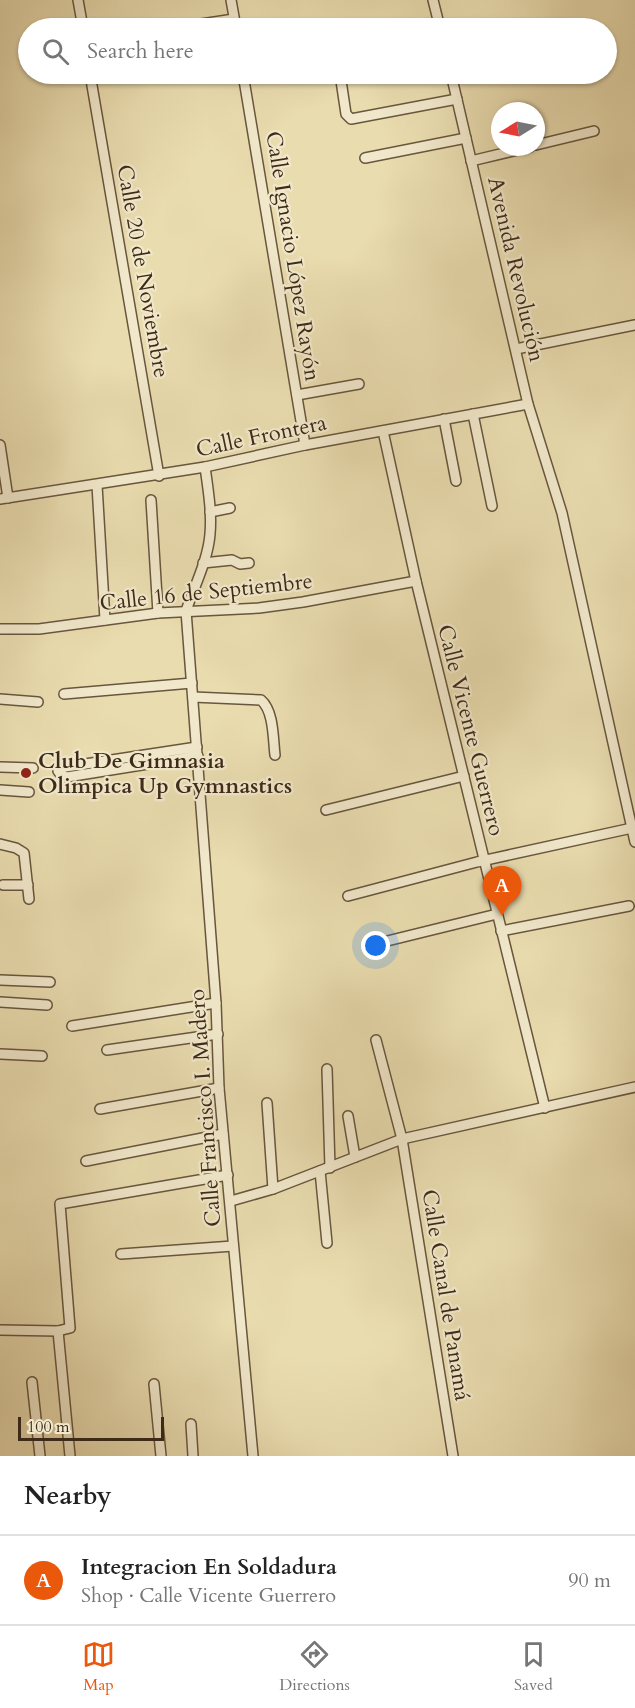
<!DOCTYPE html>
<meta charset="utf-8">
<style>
body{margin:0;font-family:Cardo,serif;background:#f2f2f2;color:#222}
.compass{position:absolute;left:491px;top:102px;width:54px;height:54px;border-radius:50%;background:#fff;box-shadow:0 2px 4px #0004;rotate:260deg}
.scale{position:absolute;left:18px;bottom:15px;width:146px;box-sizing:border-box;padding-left:6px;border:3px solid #3d2a19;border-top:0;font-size:16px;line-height:21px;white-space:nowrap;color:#3d2a19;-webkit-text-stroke:4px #f1e8cb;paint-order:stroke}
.you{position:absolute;left:376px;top:946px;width:21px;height:21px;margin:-15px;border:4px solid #fff;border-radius:50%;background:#1a73e8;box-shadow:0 0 0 9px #1a73e833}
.badge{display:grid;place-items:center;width:39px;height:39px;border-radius:50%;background:#ea580c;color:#fff;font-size:20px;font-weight:700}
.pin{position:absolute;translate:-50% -50px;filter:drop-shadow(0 2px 3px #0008)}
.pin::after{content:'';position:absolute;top:32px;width:21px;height:18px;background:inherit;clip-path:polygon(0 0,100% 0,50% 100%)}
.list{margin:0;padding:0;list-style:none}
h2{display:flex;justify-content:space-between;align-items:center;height:78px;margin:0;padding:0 24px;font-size:26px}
h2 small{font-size:20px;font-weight:400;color:#767676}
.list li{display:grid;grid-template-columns:39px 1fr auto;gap:18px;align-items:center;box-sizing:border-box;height:90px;padding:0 24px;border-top:2px solid #e0e0e0}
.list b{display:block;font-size:22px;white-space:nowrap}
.list p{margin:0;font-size:20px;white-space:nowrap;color:#767676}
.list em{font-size:20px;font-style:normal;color:#767676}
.icon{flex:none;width:33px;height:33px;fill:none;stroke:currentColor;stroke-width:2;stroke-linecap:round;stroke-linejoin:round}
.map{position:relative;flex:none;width:635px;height:1456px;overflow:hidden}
.search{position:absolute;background:#fff;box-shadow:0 2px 4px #0004;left:18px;right:18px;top:18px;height:66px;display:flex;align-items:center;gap:15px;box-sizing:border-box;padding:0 21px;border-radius:33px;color:#767676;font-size:22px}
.sheet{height:168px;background:#fff}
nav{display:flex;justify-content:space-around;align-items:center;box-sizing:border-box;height:84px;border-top:2px solid #e0e0e0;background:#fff;font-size:16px;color:#767676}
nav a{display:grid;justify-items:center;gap:3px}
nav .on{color:#ea580c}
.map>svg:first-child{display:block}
</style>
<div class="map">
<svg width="635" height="1456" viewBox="0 0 635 1456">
<rect width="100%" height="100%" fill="#e9dcaf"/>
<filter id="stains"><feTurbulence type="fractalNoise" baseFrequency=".00333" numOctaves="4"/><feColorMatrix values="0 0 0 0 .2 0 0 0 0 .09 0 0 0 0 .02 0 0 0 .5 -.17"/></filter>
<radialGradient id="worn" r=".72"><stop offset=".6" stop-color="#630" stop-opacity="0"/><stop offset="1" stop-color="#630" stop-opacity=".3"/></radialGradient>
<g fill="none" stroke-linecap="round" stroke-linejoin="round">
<defs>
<g id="street">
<polyline points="78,0 83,28"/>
<polyline points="231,0 236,28"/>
<polyline points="433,0 440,28"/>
<polyline points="175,28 234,19"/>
<polyline points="90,74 159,476"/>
<polyline points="243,74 305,445"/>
<polyline points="340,74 346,114 351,119 457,99"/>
<polyline points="451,74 528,404 562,513 635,842"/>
<polyline points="536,145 594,131"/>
<polyline points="365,158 466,138"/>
<polyline points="471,161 530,147"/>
<polyline points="516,349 635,325"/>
<polyline points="297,395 359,384"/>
<polyline points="473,414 492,506"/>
<polyline points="444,419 456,481"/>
<polyline points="383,431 416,581 545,1108"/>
<polyline points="0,445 8,498"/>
<path d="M205,467C208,489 212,512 210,534C208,560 194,587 186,611L216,1003L219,1088L253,1456"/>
<polyline points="97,485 105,620"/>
<polyline points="0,499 205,467 305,445 528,404"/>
<polyline points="151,500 158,613"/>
<polyline points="210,512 230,508"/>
<polyline points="203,563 232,560 240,564 249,563"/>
<polyline points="0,629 39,629 158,613 259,608 303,602 416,581"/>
<polyline points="64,694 192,683"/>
<path d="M193,697L261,700C274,711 273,739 275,755"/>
<polyline points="0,699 38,702"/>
<polyline points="197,747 59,768 58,771 61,775 67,777 198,756"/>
<polyline points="0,767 33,768"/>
<polyline points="0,790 29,792"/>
<polyline points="326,810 464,776"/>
<polyline points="0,844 16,848 24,853 29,899"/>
<polyline points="3,885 28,885"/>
<polyline points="348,896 477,862 632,828"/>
<polyline points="501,931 629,906"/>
<polyline points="375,944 497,914"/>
<polyline points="0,980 50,982"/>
<polyline points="0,1002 47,1005"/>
<polyline points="72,1026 216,1003"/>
<polyline points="376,1040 402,1139 453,1456"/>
<polyline points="107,1050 218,1034"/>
<polyline points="0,1054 42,1056"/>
<polyline points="327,1069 330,1168"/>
<polyline points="267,1103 273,1189"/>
<polyline points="100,1109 219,1088"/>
<polyline points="348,1116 355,1157"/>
<polyline points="86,1161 223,1134"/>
<polyline points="320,1171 327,1243"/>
<polyline points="231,1201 273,1189 402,1139 635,1087"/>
<polyline points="121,1254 233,1246"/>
<polyline points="0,1330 58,1331 70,1328 60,1204 228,1175"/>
<polyline points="58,1331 70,1456"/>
<polyline points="32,1382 40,1456"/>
<polyline points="154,1384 161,1456"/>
<polyline points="191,1424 193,1456"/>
</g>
</defs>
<use href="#street" stroke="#68563e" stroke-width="12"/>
<use href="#street" stroke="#f1e8cb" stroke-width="9"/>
</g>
<circle fill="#8f2418" stroke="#f1e8cb" stroke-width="2" cx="26" cy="773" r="6"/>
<g text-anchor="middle" stroke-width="4.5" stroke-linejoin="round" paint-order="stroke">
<g font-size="22" fill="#3d2a19" stroke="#f1e8cb">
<text transform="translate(294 256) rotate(81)" y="8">Calle Ignacio López Rayón</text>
<text transform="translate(517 269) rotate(77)" y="8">Avenida Revolución</text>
<text transform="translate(144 271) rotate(80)" y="8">Calle 20 de Noviembre</text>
<text transform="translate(261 435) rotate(-12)" y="8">Calle Frontera</text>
<text transform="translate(206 591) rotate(-6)" y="8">Calle 16 de Septiembre</text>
<text transform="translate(472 730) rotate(76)" y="8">Calle Vicente Guerrero</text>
<text transform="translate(204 1108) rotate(-94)" y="8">Calle Francisco I. Madero</text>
<text transform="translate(447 1295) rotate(81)" y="8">Calle Canal de Panamá</text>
</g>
<g font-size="22" font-weight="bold" fill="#3d2a19" stroke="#f1e8cb" text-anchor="start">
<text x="38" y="768">Club De Gimnasia<tspan x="38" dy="25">Olimpica Up Gymnastics</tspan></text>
</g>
</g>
<rect width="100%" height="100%" filter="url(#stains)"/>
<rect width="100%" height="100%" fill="url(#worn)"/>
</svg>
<svg class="compass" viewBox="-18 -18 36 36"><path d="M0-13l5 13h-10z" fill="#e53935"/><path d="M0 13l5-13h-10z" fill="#767676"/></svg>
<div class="scale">100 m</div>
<div class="you"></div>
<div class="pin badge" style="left:502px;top:916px">A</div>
<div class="search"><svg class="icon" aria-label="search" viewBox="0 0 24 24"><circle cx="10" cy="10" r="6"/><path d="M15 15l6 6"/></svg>Search here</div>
</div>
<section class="sheet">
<h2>Nearby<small></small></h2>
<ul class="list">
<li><span class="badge">A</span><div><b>Integracion En Soldadura</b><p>Shop · Calle Vicente Guerrero</p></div><em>90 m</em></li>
</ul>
</section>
<nav>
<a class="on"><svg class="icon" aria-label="map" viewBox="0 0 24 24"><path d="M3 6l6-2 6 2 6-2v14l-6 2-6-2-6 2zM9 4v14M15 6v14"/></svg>Map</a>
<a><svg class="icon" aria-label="directions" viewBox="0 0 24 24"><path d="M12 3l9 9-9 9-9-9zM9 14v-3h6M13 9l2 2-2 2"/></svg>Directions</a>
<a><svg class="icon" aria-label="saved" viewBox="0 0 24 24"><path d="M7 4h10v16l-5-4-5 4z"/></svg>Saved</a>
</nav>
